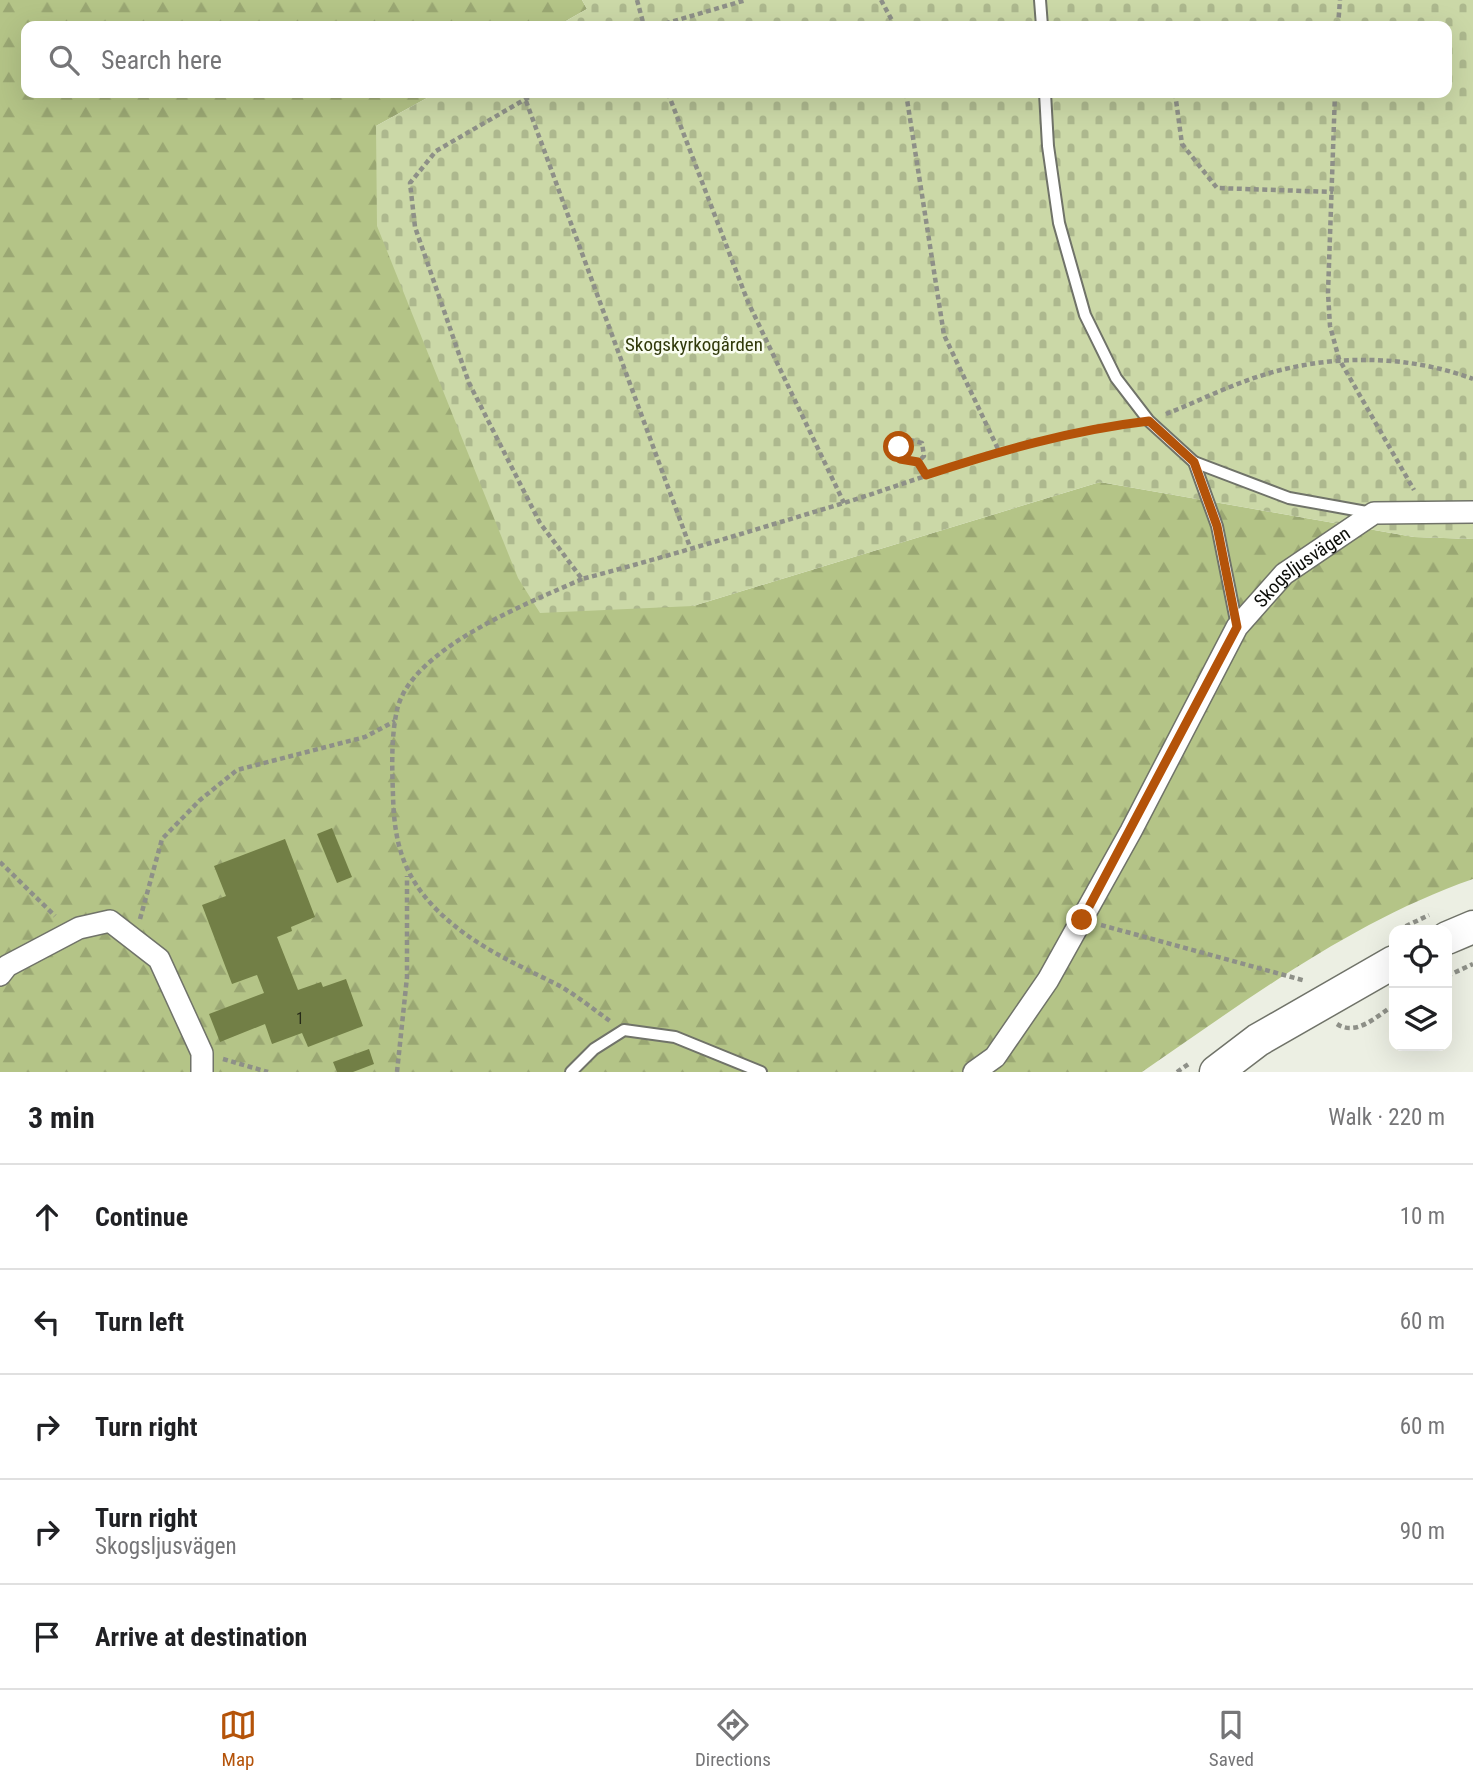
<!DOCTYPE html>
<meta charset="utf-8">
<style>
body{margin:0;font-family:"Roboto Condensed",sans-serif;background:#f2f2f2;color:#202124}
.controls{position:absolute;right:21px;bottom:21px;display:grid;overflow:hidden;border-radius:14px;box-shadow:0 7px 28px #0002}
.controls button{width:63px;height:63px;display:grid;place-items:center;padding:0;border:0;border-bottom:2px solid #e0e0e0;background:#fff;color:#202124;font:35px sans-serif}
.stop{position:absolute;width:21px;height:21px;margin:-16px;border:5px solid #b45309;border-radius:50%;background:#fff}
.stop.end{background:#b45309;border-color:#fff;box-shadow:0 2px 7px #0008}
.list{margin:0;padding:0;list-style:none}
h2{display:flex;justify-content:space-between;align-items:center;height:91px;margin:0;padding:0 28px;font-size:30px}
h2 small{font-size:23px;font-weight:400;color:#757577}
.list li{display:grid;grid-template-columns:46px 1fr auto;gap:21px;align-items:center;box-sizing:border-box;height:105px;padding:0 28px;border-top:2px solid #e0e0e0}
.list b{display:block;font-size:26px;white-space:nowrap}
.list p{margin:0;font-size:23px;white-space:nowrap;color:#757577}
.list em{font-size:23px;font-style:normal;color:#757577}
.icon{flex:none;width:38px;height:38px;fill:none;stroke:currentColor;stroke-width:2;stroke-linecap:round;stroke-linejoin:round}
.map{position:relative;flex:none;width:1473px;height:1072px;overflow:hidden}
.search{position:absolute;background:#fff;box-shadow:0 7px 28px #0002;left:21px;right:21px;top:21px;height:77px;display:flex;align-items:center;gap:18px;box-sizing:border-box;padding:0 24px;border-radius:14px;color:#757577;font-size:26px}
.sheet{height:616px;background:#fff}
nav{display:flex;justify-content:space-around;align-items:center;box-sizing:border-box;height:98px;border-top:2px solid #e0e0e0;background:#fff;font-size:19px;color:#757577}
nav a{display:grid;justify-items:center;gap:4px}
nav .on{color:#b45309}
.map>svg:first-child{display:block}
</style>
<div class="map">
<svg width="1473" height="1072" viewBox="0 0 1473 1072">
<defs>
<pattern id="forest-firs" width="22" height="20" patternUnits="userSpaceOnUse" patternTransform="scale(1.75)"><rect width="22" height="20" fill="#b4c487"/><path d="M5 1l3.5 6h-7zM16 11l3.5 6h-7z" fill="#9aa773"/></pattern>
<pattern id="cemetery-stones" width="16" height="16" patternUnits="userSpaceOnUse" patternTransform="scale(1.75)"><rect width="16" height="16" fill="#cbd8a7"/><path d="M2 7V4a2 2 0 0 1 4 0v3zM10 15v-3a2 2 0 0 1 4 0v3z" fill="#adb88e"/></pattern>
</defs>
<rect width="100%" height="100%" fill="#ecefe3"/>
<path fill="url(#forest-firs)" d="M0,0H582L587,9L557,26H26V93H436L376,126L693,606L1100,482L1414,537L1473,539V879C1352,921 1247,1000 1142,1072H0Z"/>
<polygon fill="url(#cemetery-stones)" points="582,0 1473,0 1473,539 1414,537 1100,482 693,606 540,613 518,578 377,226 376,126 436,93 1447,93 1447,26 557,26 587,9"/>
<g fill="#727f46">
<polygon points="332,828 352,877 337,883 317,834"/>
<polygon points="285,839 315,917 291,927 292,931 277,937 298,990 321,982 323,987 346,979 363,1026 308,1047 302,1033 272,1044 265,1024 220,1042 209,1014 264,993 257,975 232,984 202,905 226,896 214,866"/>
<polygon points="369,1049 374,1064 353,1072 337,1072 333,1062"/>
</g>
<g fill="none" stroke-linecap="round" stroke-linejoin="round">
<defs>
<g id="service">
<polyline points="1040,0 1042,26"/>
<polyline points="1045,93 1048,146 1059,223 1085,315 1116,378 1149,421 1194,462 1217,526 1237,626"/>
<polyline points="1194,462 1289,498 1372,513"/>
<polyline points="571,1072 594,1049 624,1030 675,1037 761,1072"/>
</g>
<g id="minor">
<polyline points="0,975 7,966 79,928 110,921 159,959 202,1053 202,1072"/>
<path id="s1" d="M974,1072L995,1057L1048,980L1131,831L1237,627L1284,574L1374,513L1473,512"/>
</g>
<g id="secondary">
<polyline points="1447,938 1473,927"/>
<polyline points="1216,1072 1258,1040 1394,962"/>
</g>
</defs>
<use href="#service" stroke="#707369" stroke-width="14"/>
<use href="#minor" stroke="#707369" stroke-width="24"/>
<use href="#secondary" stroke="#707369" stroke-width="35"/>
<g stroke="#8e9088" stroke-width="4.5" stroke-dasharray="5 3.5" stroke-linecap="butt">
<polyline points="637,0 644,26"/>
<polyline points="881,0 895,26"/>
<polyline points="657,26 746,0"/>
<polyline points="1338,26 1340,0"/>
<path d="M536,93L436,151L410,183L415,227L469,383L540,523L582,579C670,556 757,529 844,503C939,473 1031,435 1131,424"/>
<polyline points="668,93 748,302 844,503"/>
<polyline points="906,93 944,335 999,451"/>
<polyline points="1175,93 1182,144 1217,188 1333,192"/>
<polyline points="1335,93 1328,293 1330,326 1339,359 1414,490"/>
<polyline points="526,101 690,547"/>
<path d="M1166,414C1194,403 1222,389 1251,379C1321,354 1404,353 1473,379"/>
<polyline points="918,462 900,459 899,447 910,440 922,443 924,456 918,462 926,475"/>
<path d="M582,579C529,603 411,648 397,710C391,737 392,768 393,795C394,842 403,876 437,910C472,945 514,963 558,985C576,995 593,1009 610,1021"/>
<polyline points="0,862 55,916"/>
<polyline points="140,919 162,839 200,800 237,770 365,737 395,721"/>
<polyline points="1101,925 1306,981"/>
<polyline points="1398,930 1429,915"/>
<polyline points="1447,976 1473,964"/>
<path d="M1337,1024C1357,1037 1378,1015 1394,1005"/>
<polyline points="223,1059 268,1072"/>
<polyline points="397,1072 407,977 407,876"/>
<polyline points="1177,1072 1190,1063"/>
</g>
<use href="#service" stroke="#fff" stroke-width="10"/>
<use href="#minor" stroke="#fff" stroke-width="21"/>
<use href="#secondary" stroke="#fff" stroke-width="32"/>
</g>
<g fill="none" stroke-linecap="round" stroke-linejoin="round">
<path stroke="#b45309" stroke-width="9" d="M899,447L900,459L918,462L926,475C999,451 1072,430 1149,421L1194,462L1217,526L1237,627L1082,920"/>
</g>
<g text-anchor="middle" stroke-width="5" stroke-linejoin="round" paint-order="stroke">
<g font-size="16" fill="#262a18">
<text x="300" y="1024">1</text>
</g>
<g font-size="19" fill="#30390a" stroke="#f9fdf0">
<text x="694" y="351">Skogskyrkogården</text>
</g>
<g font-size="19" fill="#0c0d09" stroke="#f9fdf0">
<text dy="7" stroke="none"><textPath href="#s1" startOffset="609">Skogsljusvägen</textPath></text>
</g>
</g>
</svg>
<div class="controls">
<button><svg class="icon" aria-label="locate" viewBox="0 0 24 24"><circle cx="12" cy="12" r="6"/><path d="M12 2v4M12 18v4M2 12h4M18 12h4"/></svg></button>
<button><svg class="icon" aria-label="layers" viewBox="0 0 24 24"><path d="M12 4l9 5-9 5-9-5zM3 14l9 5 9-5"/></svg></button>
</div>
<div class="stop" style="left:899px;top:447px"></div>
<div class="stop end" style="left:1082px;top:920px"></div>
<div class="search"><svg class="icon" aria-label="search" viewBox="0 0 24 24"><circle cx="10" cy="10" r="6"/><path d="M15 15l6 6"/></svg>Search here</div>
</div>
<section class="sheet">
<h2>3 min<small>Walk · 220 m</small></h2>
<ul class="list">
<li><svg class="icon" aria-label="ahead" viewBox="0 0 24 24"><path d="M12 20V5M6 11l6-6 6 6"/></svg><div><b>Continue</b></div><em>10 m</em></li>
<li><svg class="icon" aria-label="left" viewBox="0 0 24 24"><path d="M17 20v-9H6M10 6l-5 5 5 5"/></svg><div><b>Turn left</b></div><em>60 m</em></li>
<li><svg class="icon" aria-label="right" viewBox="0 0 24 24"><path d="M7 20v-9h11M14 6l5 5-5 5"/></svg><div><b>Turn right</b></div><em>60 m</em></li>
<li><svg class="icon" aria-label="right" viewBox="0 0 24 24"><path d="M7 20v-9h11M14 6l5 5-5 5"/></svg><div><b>Turn right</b><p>Skogsljusvägen</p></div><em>90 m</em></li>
<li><svg class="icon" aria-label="arrive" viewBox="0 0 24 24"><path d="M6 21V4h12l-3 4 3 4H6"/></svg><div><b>Arrive at destination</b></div></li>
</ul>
</section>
<nav>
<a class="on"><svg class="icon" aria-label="map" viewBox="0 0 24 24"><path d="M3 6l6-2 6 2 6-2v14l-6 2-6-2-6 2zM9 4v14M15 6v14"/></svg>Map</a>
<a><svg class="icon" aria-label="directions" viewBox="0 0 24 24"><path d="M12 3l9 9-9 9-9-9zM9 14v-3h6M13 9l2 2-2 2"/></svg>Directions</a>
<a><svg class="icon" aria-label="saved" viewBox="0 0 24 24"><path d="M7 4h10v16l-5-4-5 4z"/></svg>Saved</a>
</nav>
